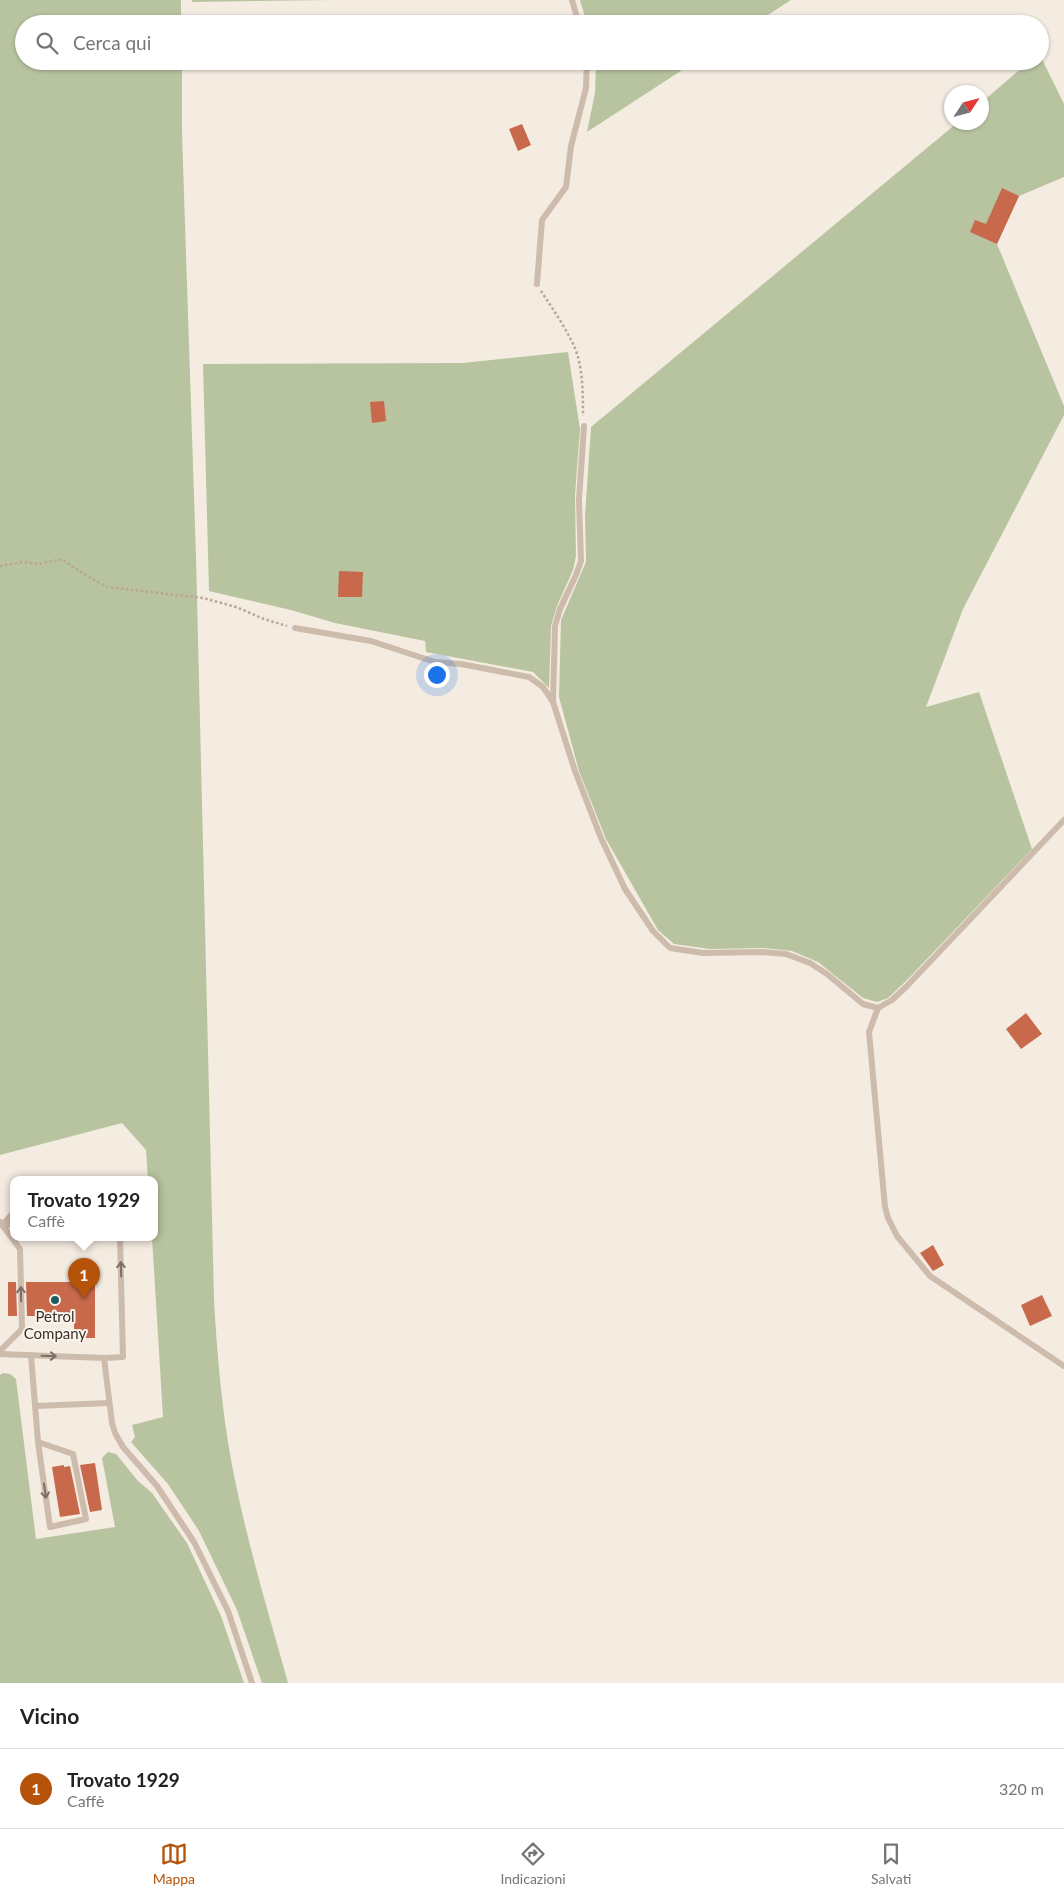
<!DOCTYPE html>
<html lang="it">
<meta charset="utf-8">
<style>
body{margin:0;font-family:Lato,sans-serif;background:#f2f2f2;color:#222}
.compass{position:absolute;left:944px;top:85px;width:45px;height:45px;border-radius:50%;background:#fff;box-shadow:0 1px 4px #0004;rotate:54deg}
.you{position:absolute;left:436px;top:674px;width:18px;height:18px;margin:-12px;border:4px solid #fff;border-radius:50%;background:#1a73e8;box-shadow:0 0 0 8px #1a73e833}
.badge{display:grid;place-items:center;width:32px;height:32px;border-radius:50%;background:#b45309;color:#fff;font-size:16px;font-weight:700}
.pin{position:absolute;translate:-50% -41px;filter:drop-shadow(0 1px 2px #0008)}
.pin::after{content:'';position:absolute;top:26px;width:18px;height:15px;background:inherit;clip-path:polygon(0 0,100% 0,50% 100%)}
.popup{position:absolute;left:10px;top:1176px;width:148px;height:65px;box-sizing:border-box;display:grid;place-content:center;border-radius:10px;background:#fff;filter:drop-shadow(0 1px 4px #0005);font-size:16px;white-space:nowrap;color:#767676}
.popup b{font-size:19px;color:#222}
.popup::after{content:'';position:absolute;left:50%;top:100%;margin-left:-10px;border:10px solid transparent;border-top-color:#fff}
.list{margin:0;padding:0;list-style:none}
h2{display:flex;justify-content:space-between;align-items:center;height:65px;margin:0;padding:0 20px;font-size:21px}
h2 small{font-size:16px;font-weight:400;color:#767676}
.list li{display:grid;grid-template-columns:32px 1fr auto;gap:15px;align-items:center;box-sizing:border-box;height:80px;padding:0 20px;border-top:1px solid #e0e0e0}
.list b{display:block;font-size:19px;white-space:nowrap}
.list p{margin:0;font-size:16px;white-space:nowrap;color:#767676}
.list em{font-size:16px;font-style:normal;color:#767676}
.icon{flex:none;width:28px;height:28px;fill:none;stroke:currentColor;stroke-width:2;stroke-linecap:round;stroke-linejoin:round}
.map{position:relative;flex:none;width:1064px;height:1683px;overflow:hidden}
.search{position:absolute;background:#fff;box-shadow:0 1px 4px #0004;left:15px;right:15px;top:15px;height:55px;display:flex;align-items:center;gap:12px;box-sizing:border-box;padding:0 18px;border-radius:28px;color:#767676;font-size:19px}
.sheet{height:145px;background:#fff}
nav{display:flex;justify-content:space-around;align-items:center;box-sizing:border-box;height:70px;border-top:1px solid #e0e0e0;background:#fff;font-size:14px;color:#767676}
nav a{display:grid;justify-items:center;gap:2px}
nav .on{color:#b45309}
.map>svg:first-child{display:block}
</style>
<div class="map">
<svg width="1064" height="1683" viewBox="0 0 1064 1683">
<rect width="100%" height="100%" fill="#f4ebe1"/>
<g fill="#b8c4a0">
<path d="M0,0H181V24H24V61H182V133L196,556L214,1299C217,1355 222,1411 232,1465C246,1539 268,1611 288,1683H262L237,1610L199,1531L168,1484L131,1442L135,1437L132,1425L163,1417L152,1238H154V1180H148L146,1150L122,1123L0,1155Z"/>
<polygon points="192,0 332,0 192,2"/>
<polygon points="580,0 791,0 754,24 587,24"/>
<polygon points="1040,55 1064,104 1064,177 1019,196 997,244 1064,406 1064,415 963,609 926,707 979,692 1032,849 907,980 888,998 877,1002 863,998 818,962 792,951 763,948 710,949 674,944 658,930 606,839 579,771 559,697 561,620 586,562 585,516 591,427 957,123 982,122 982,102 1030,61 1040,61"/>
<polygon points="596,61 696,61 587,132 595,93"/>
<polygon points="568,352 580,429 575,495 576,556 573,570 557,606 551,626 549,688 533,672 426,652 425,641 335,623 291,610 209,591 203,364 463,363"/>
<polygon points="3,1373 10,1374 16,1379 36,1539 115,1527 102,1458 108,1452 116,1454 138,1481 152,1493 187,1543 221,1616 244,1683 0,1683 0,1375"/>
</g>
<g fill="#c8694b">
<polygon points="522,124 531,145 518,151 509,129"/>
<polygon points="1002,188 1019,196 997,244 970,232 975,220 986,224"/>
<polygon points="384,401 386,421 372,423 370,402"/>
<polygon points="339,571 363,572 362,597 338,597"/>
<polygon points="1026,1013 1042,1034 1021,1049 1006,1029"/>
<polygon points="933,1245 944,1265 933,1271 920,1253"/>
<polygon points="74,1272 88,1273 88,1280 95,1280 95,1338 74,1338 74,1316 27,1316 26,1282 74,1282"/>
<polygon points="8,1282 16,1282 17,1316 8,1316"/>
<polygon points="1042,1295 1052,1316 1030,1326 1021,1305"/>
<polygon points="95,1463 102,1510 90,1512 80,1465"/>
<polygon points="64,1465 64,1467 70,1466 80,1514 60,1517 52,1467"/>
</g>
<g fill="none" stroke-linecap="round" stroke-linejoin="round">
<g stroke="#b9a596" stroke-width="2.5" stroke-dasharray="2.5 2.5" stroke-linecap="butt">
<path d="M541,291C552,308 573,338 578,357C583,376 583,396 583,416"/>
<polyline points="0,566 22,562 39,564 62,559 79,571 107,587 203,598 236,607 264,619 287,626"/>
</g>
<g stroke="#cdbbac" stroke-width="6">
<polyline points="572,0 579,24"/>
<polyline points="537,284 542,220 566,187 571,146 586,88 587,61"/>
<polyline points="295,628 371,641 435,662 461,664 529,677 543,687 553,702 575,771 601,838 625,889 653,931 670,948 703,953 761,952 786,954 810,963 827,974 863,1004 878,1008 892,1000 906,987 1064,820"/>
<polyline points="553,701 555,626 560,609 576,575 581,561 579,500 584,426"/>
<polyline points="878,1008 869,1032 885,1207 888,1218 897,1236 930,1276 1064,1366"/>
<polyline points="96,1180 107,1180"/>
<polyline points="0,1222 20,1249 22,1329 0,1351"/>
<polyline points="2,1225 14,1212"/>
<polyline points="2,1225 14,1224"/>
<polyline points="0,1354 104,1358 123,1357 120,1238"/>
<polyline points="31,1355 38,1442 50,1527 86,1519 73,1454 38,1442"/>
<polyline points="104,1358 112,1423 115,1433 123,1447 157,1486 194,1542 228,1611 252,1683"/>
<polyline points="35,1406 109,1403"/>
</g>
</g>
<defs><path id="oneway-shaft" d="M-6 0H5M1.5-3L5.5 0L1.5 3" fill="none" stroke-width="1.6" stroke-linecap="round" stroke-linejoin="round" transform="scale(1.25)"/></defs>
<g stroke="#7d6f65">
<use href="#oneway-shaft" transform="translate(121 1269) rotate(-91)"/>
<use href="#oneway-shaft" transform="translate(21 1294) rotate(-91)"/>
<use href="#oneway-shaft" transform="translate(49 1356) rotate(2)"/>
<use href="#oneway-shaft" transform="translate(45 1491) rotate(82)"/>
</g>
<circle fill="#1f5a5e" stroke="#fbf5ee" stroke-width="2" cx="55" cy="1300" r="5"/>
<g text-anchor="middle" stroke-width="4" stroke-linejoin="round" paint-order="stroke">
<g font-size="15" fill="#3b302b" stroke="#fbf5ee">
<text x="55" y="1322">Petrol<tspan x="55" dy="17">Company</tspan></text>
</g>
</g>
</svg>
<svg class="compass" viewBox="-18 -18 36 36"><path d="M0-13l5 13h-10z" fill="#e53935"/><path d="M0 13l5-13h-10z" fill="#767676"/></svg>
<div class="you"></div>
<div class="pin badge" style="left:84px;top:1299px">1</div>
<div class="popup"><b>Trovato 1929</b>Caffè</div>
<div class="search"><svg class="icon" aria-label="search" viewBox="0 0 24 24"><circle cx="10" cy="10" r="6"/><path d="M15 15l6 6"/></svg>Cerca qui</div>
</div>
<section class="sheet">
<h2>Vicino<small></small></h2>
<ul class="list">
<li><span class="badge">1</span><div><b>Trovato 1929</b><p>Caffè</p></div><em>320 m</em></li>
</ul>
</section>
<nav>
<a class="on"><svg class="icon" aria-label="map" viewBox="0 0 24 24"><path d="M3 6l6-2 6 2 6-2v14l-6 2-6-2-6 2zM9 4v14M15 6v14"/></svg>Mappa</a>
<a><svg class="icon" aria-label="directions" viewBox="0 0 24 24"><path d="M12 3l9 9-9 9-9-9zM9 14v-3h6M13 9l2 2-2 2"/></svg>Indicazioni</a>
<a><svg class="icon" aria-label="saved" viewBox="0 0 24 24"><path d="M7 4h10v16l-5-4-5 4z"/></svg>Salvati</a>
</nav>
